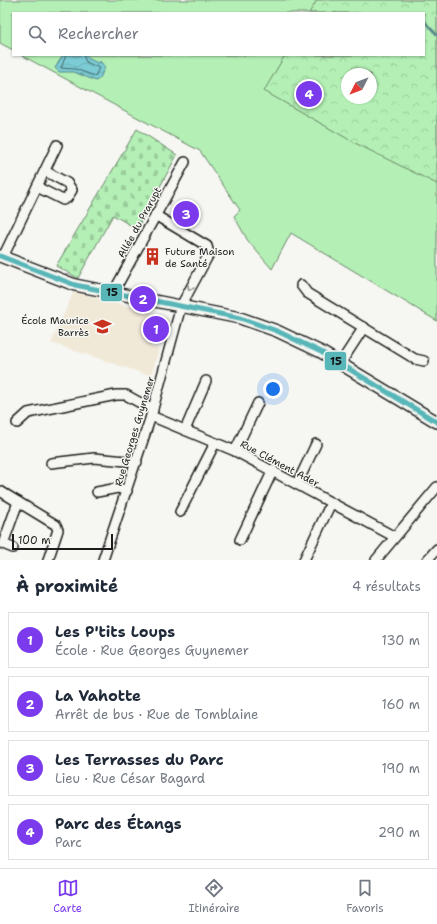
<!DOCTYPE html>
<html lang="fr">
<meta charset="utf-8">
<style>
body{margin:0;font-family:"Shantell Sans",sans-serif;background:#f6f6f7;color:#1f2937}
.compass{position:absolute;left:341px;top:68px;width:36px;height:36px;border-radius:50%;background:#fff;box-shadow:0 1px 3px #0004;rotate:228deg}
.scale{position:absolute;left:12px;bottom:10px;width:101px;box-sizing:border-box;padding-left:4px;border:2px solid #1c1c1c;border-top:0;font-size:11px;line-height:14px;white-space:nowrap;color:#1c1c1c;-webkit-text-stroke:3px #f6f6f2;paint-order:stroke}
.you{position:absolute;left:273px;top:389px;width:14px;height:14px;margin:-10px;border:3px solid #fff;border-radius:50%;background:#1a73e8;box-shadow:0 0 0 6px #1a73e833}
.badge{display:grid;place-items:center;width:26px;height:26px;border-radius:50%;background:#7c3aed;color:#fff;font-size:13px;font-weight:700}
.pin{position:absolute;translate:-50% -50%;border:2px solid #fff;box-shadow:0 1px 4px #0006}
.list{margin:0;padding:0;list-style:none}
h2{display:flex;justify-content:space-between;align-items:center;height:52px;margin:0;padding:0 16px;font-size:17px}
h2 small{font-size:13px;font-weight:400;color:#747a83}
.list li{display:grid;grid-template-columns:26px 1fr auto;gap:12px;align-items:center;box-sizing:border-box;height:56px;margin:0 8px 8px;padding:0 8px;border:1px solid #e0e1e3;border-radius:0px}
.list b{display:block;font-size:15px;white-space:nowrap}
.list p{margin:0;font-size:13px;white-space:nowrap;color:#747a83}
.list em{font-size:13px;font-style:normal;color:#747a83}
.icon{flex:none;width:22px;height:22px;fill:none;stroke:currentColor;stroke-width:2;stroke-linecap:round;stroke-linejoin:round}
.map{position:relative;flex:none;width:437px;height:560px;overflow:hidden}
.search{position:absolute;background:#fff;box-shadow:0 1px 3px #0004;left:12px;right:12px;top:12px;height:44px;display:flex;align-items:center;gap:10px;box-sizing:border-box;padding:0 14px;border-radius:0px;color:#747a83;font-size:15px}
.sheet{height:308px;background:#fff}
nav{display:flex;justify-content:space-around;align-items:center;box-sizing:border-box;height:56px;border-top:1px solid #e0e1e3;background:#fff;font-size:11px;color:#747a83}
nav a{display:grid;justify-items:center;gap:2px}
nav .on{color:#7c3aed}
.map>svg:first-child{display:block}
</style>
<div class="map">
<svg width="437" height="560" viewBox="0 0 437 560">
<defs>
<pattern id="forest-crowns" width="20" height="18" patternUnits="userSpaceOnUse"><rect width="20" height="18" fill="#b4f0b5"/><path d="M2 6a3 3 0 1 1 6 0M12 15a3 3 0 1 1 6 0" fill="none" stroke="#9acd9b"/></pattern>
<pattern id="cemetery-stones" width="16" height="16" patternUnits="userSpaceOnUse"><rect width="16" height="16" fill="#b4f0b5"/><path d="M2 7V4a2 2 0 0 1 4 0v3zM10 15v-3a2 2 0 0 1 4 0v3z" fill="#9acd9b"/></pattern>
<pattern id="water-waves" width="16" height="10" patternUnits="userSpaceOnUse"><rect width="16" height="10" fill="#7cccd5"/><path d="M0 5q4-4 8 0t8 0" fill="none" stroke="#6bafb6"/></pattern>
</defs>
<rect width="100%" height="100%" fill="#f6f6f2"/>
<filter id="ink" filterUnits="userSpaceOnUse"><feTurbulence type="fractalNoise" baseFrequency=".025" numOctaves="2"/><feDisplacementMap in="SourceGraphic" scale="8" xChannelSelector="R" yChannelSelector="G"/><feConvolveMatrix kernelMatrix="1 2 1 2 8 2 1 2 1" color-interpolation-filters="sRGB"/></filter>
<g filter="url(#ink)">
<polygon fill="#f1e9d8" points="74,291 169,318 164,343 152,340 151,347 159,349 151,376 51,343"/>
<path fill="#b4f0b5" stroke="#688668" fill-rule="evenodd" d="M0,0H437V321L291,233L272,269L248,241L234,216L240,210L200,151L21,55H424V13H13V50L0,43ZM347,74H371V98H347Z"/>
<path fill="url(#forest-crowns)" stroke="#688668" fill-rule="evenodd" d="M317,0H437V184L355,143L264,91L285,55H424V13H309ZM347,74H371V98H347Z"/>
<polygon fill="url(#cemetery-stones)" stroke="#688668" points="137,129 177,155 137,229 113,215 78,278 56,266"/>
<polygon fill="url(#water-waves)" stroke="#56868b" points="63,55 87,55 89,59 98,63 100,61 105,67 100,78 96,81 74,72 59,72 55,68"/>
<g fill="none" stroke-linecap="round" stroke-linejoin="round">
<polyline stroke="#426266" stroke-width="1" points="66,55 61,68 75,69 95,76 99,68 86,62 83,55"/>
<polyline stroke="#56868b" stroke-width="2" points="424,21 437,35"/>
<defs>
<g id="minor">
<polyline points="37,187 63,200 67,198 72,190 67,183 45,171"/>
<polyline points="3,257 57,145"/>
<polyline points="301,285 307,293 415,359 424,361"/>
<polyline points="113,293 185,162"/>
<polyline points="340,364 364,327"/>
<polyline points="151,416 235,451 395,537"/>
<polyline points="17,423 28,413 116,395 126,395 153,410"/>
<polyline points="185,430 206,381"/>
<polyline points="235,451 258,403"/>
<polyline points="51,463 94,458 137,462"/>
<polyline points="297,484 316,444"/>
<polyline points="0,491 56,525 58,530 48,560"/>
<polyline points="97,492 118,488 127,491"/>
<polyline points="180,512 215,443"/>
<polyline points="240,540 273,470"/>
<polyline points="13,548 3,544 18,502"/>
<polyline points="103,560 151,416 181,306 209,254 207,246 155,215"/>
<polyline points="304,560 331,503"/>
<polyline points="376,560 437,487"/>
<polyline points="427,560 437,549"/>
</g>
<polyline id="major" points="0,256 75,285 240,318 277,331 321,352 437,422"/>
</defs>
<use href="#minor" stroke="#1c1c1c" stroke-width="12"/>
<use href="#major" stroke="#1c1c1c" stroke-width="14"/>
<use href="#minor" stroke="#f6f6f2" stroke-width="9"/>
<use href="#major" stroke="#f6f6f2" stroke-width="11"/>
<defs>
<polyline id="bus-1" points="0,256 75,285 240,318 277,331 321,352 437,422"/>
</defs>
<use href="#bus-1" stroke="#f6f6f2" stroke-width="8"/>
<use href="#bus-1" stroke="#59b6b8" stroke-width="5"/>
</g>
<defs><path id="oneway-chevron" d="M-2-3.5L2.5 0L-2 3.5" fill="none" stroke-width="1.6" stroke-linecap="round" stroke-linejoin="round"/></defs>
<use stroke="#949492" href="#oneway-chevron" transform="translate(190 288) rotate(119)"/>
</g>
<defs>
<symbol id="building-bare" viewBox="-9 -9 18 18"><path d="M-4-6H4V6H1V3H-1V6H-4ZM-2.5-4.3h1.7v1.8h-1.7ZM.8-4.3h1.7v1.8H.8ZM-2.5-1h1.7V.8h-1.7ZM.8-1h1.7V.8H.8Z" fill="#c8321e" stroke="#f6f6f2" stroke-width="2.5" paint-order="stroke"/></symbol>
<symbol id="school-bare" viewBox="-9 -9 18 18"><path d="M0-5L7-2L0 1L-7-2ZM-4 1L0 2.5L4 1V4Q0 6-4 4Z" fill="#c8321e" stroke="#f6f6f2" stroke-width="2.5" paint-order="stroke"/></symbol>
</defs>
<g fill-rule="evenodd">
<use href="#building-bare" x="140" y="244" width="25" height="25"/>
<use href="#school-bare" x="90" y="314" width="25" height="25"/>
</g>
<g text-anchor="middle" stroke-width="3" stroke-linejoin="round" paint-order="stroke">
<g font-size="10" fill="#1c1c1c" stroke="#f6f6f2">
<text transform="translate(139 222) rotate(-61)" y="4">Allée du Prarupt</text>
<text transform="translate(134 431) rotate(-73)" y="4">Rue Georges Guynemer</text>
<text transform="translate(280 463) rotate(28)" y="4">Rue Clément Ader</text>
</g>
<g font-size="10" fill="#1c1c1c" stroke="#f6f6f2" text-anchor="start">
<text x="165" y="255">Future Maison<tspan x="165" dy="12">de Santé</tspan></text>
<text x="89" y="324" text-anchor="end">École Maurice<tspan x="89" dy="12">Barrès</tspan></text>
</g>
</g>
<g stroke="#f6f6f2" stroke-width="1.5">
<rect x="100" y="283" width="23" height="19" rx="4" fill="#59b6b8"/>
<rect x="324" y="351" width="23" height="20" rx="4" fill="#59b6b8"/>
</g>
<g font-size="11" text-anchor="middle" font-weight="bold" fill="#111">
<text x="112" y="296">15</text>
<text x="336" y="365">15</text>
</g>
</svg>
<svg class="compass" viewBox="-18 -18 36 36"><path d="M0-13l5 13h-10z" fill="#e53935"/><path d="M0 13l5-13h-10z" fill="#747a83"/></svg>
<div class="scale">100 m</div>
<div class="you"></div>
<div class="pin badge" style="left:156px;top:329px">1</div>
<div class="pin badge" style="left:143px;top:299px">2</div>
<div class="pin badge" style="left:186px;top:214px">3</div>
<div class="pin badge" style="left:309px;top:94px">4</div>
<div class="search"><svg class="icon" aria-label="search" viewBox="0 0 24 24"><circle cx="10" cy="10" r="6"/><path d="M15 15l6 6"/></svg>Rechercher</div>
</div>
<section class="sheet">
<h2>À proximité<small>4 résultats</small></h2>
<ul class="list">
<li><span class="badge">1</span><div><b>Les P'tits Loups</b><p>École · Rue Georges Guynemer</p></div><em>130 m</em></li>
<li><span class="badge">2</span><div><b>La Vahotte</b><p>Arrêt de bus · Rue de Tomblaine</p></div><em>160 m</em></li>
<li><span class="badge">3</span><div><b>Les Terrasses du Parc</b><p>Lieu · Rue César Bagard</p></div><em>190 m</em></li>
<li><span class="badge">4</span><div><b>Parc des Étangs</b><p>Parc</p></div><em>290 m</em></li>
</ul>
</section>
<nav>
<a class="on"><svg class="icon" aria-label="map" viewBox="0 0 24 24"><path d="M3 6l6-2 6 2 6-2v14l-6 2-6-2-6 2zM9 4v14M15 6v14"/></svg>Carte</a>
<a><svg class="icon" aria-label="directions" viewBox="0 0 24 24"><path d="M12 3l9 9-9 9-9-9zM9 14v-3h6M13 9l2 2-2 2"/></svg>Itinéraire</a>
<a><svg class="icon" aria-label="saved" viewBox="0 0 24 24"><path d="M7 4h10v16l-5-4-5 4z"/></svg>Favoris</a>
</nav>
